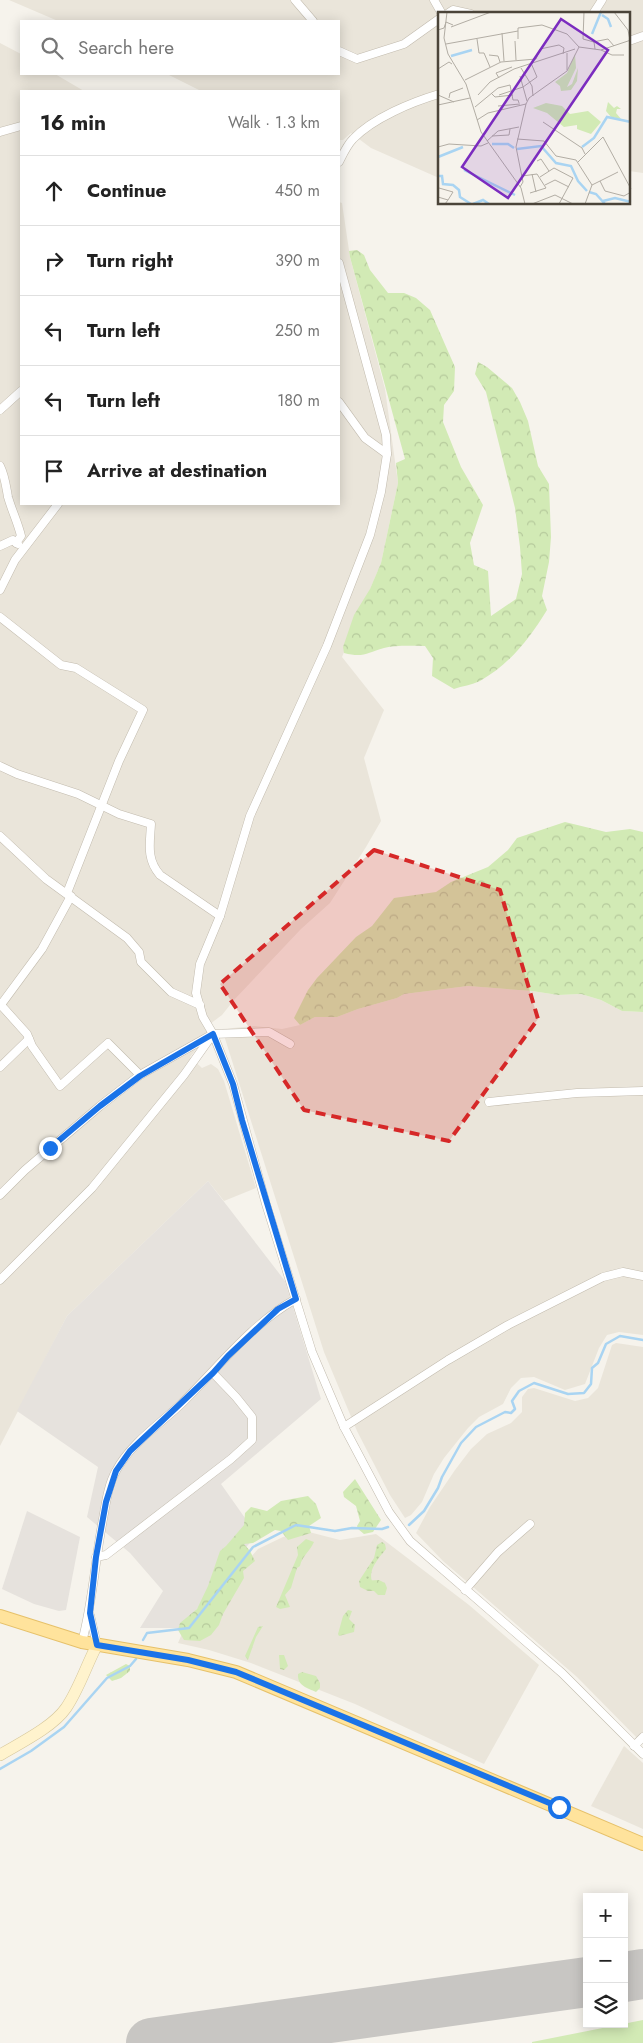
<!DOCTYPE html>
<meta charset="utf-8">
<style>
body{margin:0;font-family:Jost,sans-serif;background:#f2f2f2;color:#222}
.controls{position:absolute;right:15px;bottom:15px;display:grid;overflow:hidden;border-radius:0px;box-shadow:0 2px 12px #0003}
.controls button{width:45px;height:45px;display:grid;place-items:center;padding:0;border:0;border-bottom:1px solid #e0e0e0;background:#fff;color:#222;font:25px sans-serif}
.stop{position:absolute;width:15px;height:15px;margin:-11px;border:4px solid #1a73e8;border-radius:50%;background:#fff}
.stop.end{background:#1a73e8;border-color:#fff;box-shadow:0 1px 5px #0008}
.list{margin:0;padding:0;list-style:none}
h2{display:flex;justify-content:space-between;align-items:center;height:65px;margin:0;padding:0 20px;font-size:21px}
h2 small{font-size:16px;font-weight:400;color:#767676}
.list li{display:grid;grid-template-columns:32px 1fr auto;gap:15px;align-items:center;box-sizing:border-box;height:70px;padding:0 20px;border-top:1px solid #e0e0e0}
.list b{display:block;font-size:19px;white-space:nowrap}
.list em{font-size:16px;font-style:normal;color:#767676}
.icon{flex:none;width:28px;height:28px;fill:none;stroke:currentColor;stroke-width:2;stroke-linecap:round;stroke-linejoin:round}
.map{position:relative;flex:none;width:643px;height:2043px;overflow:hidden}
.search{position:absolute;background:#fff;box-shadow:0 2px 12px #0003;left:20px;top:20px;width:320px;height:55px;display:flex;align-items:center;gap:12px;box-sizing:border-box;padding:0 18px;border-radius:0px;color:#767676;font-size:19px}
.panel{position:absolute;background:#fff;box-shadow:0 2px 12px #0003;left:20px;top:90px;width:320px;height:415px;border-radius:0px}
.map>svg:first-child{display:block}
</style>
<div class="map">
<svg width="643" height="2043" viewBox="0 0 643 2043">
<defs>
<pattern id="grass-dots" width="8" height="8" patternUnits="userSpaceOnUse" patternTransform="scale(1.25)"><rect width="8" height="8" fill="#d2eab5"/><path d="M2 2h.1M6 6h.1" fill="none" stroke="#b6ca9c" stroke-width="1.8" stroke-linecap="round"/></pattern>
<pattern id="forest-crowns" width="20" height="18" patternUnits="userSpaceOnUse" patternTransform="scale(1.25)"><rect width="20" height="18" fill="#d2eab5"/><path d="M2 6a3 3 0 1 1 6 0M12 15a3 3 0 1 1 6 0" fill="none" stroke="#b6ca9c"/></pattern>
</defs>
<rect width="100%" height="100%" fill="#f6f3ec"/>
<g fill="#eae5da">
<polygon points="9,0 643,0 643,173 629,171 629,14 439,14 439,178 371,148 351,133 343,140 339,140 339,91 201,91 167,74 339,74 339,21 58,21"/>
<polygon points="0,43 21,54 21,74 55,74 84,91 21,91 21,504 339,504 339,202 342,203 350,257 385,389 398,483 381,563 342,657 384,710 364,758 381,821 366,847 330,903 301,929 234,1000 222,1015 206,1027 209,1034 190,1057 202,1068 211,1064 218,1069 224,1081 256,1188 224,1201 208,1181 67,1316 0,1446"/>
<polygon points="468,986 532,991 558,995 581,994 601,1000 622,1011 643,1012 643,1335 619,1332 607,1335 599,1348 585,1384 565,1390 534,1377 521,1378 511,1388 503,1404 479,1417 468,1428 444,1458 434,1474 422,1502 411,1515 405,1518 390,1495 357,1431 324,1352 222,1029 254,1026 282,1029 300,1025 315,1017 337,1017 358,1009 397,998 404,994"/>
<polygon points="616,1343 643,1347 643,1744 577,1677 443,1561 416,1533 430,1507 455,1470 471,1449 487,1434 511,1423 522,1412 522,1397 528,1389 534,1388 575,1401 588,1398 598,1388 612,1345"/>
<polygon points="305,1531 340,1540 376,1534 469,1605 539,1665 484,1764 355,1704 251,1663 209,1650 178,1643 181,1636 258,1549 283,1537"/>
<polygon points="624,1746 643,1763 643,1829 591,1806"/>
</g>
<g fill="#e6e2dd">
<polygon points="208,1181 285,1281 321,1399 221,1484 257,1535 224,1572 183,1628 140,1628 163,1591 130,1553 87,1517 98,1467 17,1411 67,1316"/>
<polygon points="27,1511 80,1537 66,1610 59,1611 34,1604 2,1589"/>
</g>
<path fill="url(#grass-dots)" d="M382,1542L385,1544L386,1549C379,1558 368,1569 372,1581H359L374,1558L377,1545Z"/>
<g fill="url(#forest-crowns)">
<path d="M357,250L364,255L370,270L388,293H404L416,298L430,310L447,349L455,367L454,391L444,405L443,422L461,467L483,505L470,543L474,565L488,571L491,616L516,599L522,574L520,547L515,508L486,392L475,374L478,362L487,367L512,388L520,402L528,421L538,466L549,484L551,537L549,562L542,596L547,610C530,638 510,664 480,681C472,685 462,686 454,689L432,676L433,658L425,646C411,646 396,645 384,648C367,653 363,658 344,653L343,647L354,615L370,589L381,563L398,483L396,463L405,459L350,257L349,251Z"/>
<polygon points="565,822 606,832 630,829 643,832 643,1012 622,1011 601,1000 581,994 558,995 532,991 468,986 404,994 397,998 358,1009 337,1017 315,1017 300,1025 294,1018 308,990 317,978 356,937 372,926 394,898 436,892 451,882 488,867 508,850 517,838"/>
<polygon points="355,1479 381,1520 373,1532 364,1534 358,1529 357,1526 360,1521 356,1506 344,1497 343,1492"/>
<polygon points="308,1496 316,1504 321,1518 309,1526 311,1533 288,1540 281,1531 275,1530 253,1543 244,1544 250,1551 255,1561 243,1571 244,1578 223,1614 219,1625 211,1635 200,1641 184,1640 178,1630 180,1623 197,1609 208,1586 220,1551 226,1546 244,1525 245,1513 251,1507 267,1511 281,1501"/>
<path d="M306,1539L314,1542C310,1551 302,1556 300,1566L297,1568L291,1588L285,1595L290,1607L280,1609L276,1607L298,1555L297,1547Z"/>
<polygon points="379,1580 385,1583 387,1588 385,1595 378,1595 374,1591 368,1591 360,1587 359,1581"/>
<polygon points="348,1610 352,1611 349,1619 355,1625 354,1632 339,1636 338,1634 343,1616"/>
<polygon points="263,1626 256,1637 248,1660 245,1656 258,1627"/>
<polygon points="279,1655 284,1655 288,1666 284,1670 280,1669"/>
<polygon points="126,1664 130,1666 130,1671 121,1678 112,1681 106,1675"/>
<path d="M302,1672L316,1676L320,1683V1688L316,1692C308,1688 297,1686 298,1674Z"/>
</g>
<polygon fill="#d2eab5" points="643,2020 643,2043 532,2043 532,2042"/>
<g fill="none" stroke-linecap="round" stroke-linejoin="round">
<g stroke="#a9d4f2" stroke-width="2.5">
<polyline points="409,1525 424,1511 438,1488 442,1477 461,1443 476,1427 505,1412 511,1413 515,1409 512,1401 519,1391 534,1383 568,1394 584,1393 591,1384 592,1368 598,1363 606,1344 620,1336 643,1340"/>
<polyline points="143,1640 147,1633 189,1628 253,1547 296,1525 335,1531 352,1528 382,1529 388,1527"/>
<polyline points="0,1769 31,1751 64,1727 107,1678 130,1666 136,1659"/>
</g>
<g stroke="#c8c6c3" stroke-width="50">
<polyline points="624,1977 643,1974"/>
<polyline points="151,2043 587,1982"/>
</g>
<defs>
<g id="minor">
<polyline points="295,0 313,21"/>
<polyline points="434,0 442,14"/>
<polyline points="447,14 453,10 471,14"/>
<polyline points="593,14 602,0"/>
<polyline points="629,41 643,36"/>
<polyline points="339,51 357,59 404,44 439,19"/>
<polyline points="0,132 21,126"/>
<path d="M339,162C343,154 347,145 353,139C373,118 412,102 439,94"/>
<polyline points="339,402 365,438 387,454"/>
<polyline points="0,410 21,391"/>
<path d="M0,466C5,476 6,486 8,497C12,511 18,523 21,536L16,543"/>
<polyline points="0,546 13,540 18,544"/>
<polyline points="0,590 15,560 58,504"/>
<polyline points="0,617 61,665 76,668 143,710 119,761 67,893"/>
<path d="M0,766L17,774L78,794L119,814L151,824C150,843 146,859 160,875L220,916"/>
<polyline points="0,836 46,879 127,938 139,952 141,962 171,992 200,1005"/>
<polyline points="0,1004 27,1034 32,1046 60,1086 108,1043 140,1075"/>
<polyline points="0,1006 42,949 71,896"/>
<polyline points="213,1034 233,1084 266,1204 312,1352 344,1427 389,1512 410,1541 562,1673 643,1754"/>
<polyline points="0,1067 29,1039"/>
<polyline points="489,1102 577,1093 643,1091"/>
<polyline points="0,1195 25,1170 100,1106 140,1075 213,1034 269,1032 290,1044"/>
<polyline points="0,1280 92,1188 184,1075 213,1034 203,1017 196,993 200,964 220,916 250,816 327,646 370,535 381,492 387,454 386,435 339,263"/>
<polyline points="344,1427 448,1360 508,1325 603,1277 623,1272 643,1276"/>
<polyline points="96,1557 106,1555 231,1459 252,1440 252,1417 236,1397 213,1373"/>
<polyline points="465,1590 498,1552 530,1524"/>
<polyline points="90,1615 97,1645"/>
<path d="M82,1642C93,1601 95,1560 103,1519C106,1503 108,1485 116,1471C130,1444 160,1424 181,1404C217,1369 252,1323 296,1299"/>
<polyline points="634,1746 643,1737"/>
</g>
<path id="secondary" d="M0,1755C20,1743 53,1727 66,1708C79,1689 86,1666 97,1645"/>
<polyline id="primary" points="0,1616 82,1642 188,1660 236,1672 643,1844"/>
</defs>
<use href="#minor" stroke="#c2bbae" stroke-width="9"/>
<use href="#secondary" stroke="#d6c79b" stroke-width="12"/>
<use href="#primary" stroke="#e6c16a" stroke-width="14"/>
<use href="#minor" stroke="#fff" stroke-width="8"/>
<use href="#secondary" stroke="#fff3cd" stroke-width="11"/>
<use href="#primary" stroke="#ffe39c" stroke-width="12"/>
</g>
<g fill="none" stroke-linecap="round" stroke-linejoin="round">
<polyline stroke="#1a73e8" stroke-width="6" points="50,1148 100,1106 140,1076 213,1034 233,1084 242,1120 296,1299 278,1309 228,1356 213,1373 130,1451 116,1471 106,1502 96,1557 90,1613 97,1645 188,1660 236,1672 559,1807"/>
</g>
<path fill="#d62828" fill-opacity="0.2" stroke="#d62828" stroke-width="4" stroke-dasharray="10 6" stroke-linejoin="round" d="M374,850L500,890L538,1019L449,1141L304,1110L220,984Z"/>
<g transform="translate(438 12)">
<rect width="192" height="192" fill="#f6f3ec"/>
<path d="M137,42L138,56L129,75L134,72L140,56L139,69L133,78L123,79L122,74L117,70L129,61ZM170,90L176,96L179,94L183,97H179L178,101L183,107L173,105L168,99ZM108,91L124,94L132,102L150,99L163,110L153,122L139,117V113L126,115L109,101L95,96Z" fill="#d2eab5"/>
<path fill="none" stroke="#a9d4f2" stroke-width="2.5" d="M164,3L170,7L173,15M154,22L163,0M13,44L34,38M54,132H70L76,136M144,135L156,126L169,105L193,110M79,137L103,134L118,151L133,154L140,169L149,179M0,145L25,135M26,158L77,183M0,164H4L5,172L15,173L21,178L22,185L33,192M151,180L158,182L167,192M165,189L177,186L193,190M35,192L45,188L51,192"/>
<path fill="none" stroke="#b2ada4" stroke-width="1" d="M9,0L6,26L10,42L28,72L43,120L83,176L87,192M146,0L145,27L156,30L157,37M176,0L190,18L192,28M13,15L53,0M0,18L6,16L8,10L15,13M64,21L66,49M39,27L41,41H46L52,55M80,27V16L104,13L129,22L141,35M77,29L78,48M155,30L170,27L176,34M8,32L80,19M163,38L174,43H186M129,41V58M51,43L60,44L62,50M98,47L102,37L121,33L126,36L125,42M83,56L94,74L95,84M0,57L11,50L14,52M82,64L89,89M61,66L58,61L74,55M27,68L63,50L98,47M85,75L99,65L93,51M53,81L57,85L75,83M0,83L16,90M40,83L52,70L76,57L137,37M61,83L85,75M11,86L12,81L25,76M0,93L32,86M60,94L82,92M37,95L60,76L72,73L75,88H80L81,91M39,108L50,101L88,92L91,86L129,59L141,35L163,38L193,28M105,110L144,136L147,142M54,124L71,123L72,117M79,127L106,129L118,144L138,148L154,173L180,160M49,129L60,119L81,115M0,135L11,132L43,134L50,131M99,149L103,147L111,159M140,150L165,125L193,177M94,162L98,180M84,164L99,162L108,176L92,181M102,165L116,156L135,166L121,192M162,169L167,179L186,184L193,180M107,173L117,168L131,175M82,175L85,170L78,135L88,92M1,176L15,180L10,188M0,185L10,188L7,192M94,192L117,183L135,192M147,192L154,173"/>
<path fill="#7b2cbf" fill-opacity="0.15" stroke="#7b2cbf" stroke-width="2.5" d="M123,7L170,38L70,186L24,155Z"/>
<rect width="192" height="192" fill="none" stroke="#4b4439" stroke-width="2.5"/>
</g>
</svg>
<div class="controls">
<button>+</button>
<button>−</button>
<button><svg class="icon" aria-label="layers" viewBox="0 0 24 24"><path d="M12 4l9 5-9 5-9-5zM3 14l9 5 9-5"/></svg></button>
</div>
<div class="stop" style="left:559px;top:1807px"></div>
<div class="stop end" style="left:50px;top:1148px"></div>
<div class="search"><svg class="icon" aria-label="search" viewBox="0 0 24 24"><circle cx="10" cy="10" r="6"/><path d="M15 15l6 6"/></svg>Search here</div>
<section class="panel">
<h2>16 min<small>Walk · 1.3 km</small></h2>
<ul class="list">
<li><svg class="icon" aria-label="ahead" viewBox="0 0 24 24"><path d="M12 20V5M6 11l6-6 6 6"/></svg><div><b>Continue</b></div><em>450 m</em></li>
<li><svg class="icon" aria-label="right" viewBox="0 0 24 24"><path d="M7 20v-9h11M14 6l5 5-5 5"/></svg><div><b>Turn right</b></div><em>390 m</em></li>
<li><svg class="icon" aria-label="left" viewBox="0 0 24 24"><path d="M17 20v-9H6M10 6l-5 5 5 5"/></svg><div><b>Turn left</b></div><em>250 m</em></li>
<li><svg class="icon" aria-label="left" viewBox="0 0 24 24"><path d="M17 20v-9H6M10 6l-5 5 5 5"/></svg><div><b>Turn left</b></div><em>180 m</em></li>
<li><svg class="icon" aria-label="arrive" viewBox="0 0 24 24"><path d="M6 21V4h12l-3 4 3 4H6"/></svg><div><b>Arrive at destination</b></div></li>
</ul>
</section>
</div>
